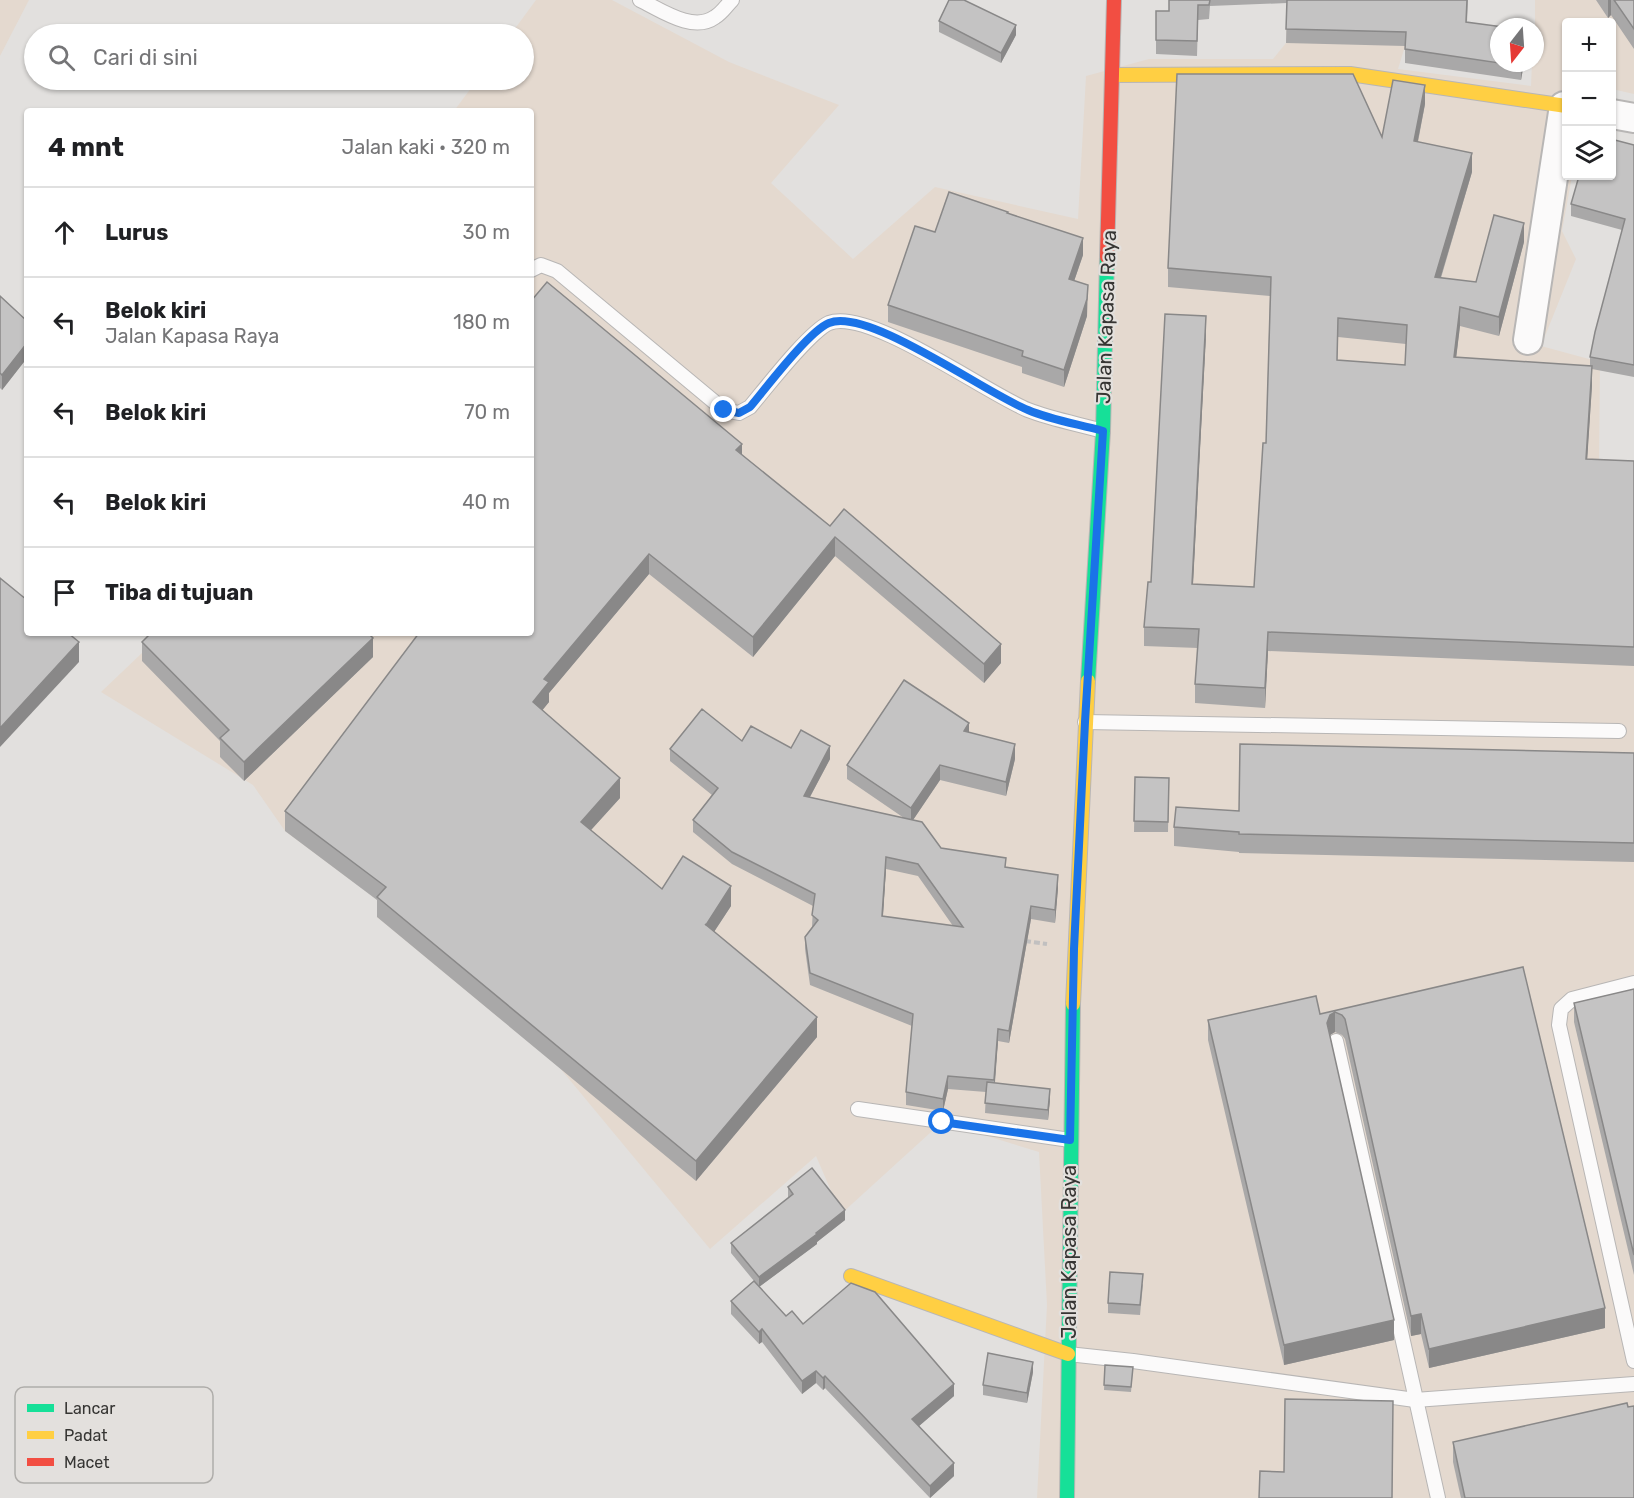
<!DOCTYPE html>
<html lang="id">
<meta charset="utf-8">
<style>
body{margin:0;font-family:Rubik,sans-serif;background:#f6f6f6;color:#202124}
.controls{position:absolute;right:18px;top:18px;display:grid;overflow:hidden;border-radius:6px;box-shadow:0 2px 4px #0004}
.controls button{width:54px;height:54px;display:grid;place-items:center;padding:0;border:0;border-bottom:2px solid #e0e0e0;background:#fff;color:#202124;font:30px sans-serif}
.compass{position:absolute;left:1490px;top:18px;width:54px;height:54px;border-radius:50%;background:#fff;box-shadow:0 2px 4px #0004;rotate:197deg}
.stop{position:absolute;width:18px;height:18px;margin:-14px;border:4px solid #1a73e8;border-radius:50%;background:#fff}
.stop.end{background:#1a73e8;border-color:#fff;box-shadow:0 2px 6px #0008}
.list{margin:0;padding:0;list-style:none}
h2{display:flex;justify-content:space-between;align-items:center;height:78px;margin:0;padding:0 24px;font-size:26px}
h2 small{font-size:20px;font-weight:400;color:#757577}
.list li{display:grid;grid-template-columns:39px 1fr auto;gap:18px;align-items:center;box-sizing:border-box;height:90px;padding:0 24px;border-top:2px solid #e0e0e0}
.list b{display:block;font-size:22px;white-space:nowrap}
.list p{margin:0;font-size:20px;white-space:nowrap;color:#757577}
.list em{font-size:20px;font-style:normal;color:#757577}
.icon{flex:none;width:33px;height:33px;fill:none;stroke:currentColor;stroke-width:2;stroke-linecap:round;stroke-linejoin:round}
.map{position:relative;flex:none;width:1634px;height:1498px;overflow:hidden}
.search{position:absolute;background:#fff;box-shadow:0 2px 4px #0004;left:24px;top:24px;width:510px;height:66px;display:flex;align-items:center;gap:15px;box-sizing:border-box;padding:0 21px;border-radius:33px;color:#757577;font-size:22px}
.panel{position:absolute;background:#fff;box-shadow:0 2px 4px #0004;left:24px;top:108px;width:510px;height:528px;border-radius:6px}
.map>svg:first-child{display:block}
</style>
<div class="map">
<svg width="1634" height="1498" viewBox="0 0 1634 1498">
<rect width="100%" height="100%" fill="#e2e0de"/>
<g fill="#e4d9cf">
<polygon points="0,0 29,0 0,56"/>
<polygon points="536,0 612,0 729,62 839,105 771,183 853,259 935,187 1078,219 1086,76 1149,59 1273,59 1286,43 1287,0 1405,46 1398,69 1531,86 1532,63 1535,63 1535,0 1634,0 1634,94 1612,89 1612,22 1566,22 1566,176 1572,176 1562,231 1576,259 1541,346 1600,362 1599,464 1634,466 1634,1498 1037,1498 1047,1305 1039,1152 942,1122 841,1214 816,1156 710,1249 559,1067 377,917 383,904 285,831 253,785 101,692 163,633 531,633 531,111 454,111 477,80 524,80 524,34 511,34"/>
</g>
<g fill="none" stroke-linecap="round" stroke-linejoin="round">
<defs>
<g id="lane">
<path d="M640,0C661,10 693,33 715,17C722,13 726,6 732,0"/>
<path d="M531,270L541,265L557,271L724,410L739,413L750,407C766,388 809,332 829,323C868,307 986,393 1028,410C1051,419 1078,424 1103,431"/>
<polyline points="1085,722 1619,731"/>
<polyline points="1634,983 1572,999 1561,1009 1559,1025 1634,1361"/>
<polyline points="1336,1041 1438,1498"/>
<polyline points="858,1109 1070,1140"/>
<polyline points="1068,1354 1133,1361 1415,1400 1634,1384"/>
</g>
<g id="street">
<polyline points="1612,114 1634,118"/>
<polyline points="1528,340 1564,106"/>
</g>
<g id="fast">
<polyline points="1088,681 1103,431 1107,257"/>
<polyline points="1067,1498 1073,1004"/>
</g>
<g id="slow">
<polyline points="1113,75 1350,74 1566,106"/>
<polyline points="1073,1004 1088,681"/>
<polyline points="851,1276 1068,1354"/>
</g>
<polyline id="jam" points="1107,257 1114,0"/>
</defs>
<use href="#lane" stroke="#b8b6b5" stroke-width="16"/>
<use href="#street" stroke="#b8b6b5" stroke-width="32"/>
<use href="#fast" stroke="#b8b6b5" stroke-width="16"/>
<use href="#slow" stroke="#b8b6b5" stroke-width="16"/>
<use href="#jam" stroke="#b8b6b5" stroke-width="16"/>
<polyline stroke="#c1c0c0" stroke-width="4" stroke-dasharray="6 3" stroke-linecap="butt" points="1025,941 1047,944"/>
<use href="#lane" stroke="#fbfafa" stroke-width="14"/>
<use href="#street" stroke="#fbfafa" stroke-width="28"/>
<use href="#fast" stroke="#16e098" stroke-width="14"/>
<use href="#slow" stroke="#ffcf43" stroke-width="14"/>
<use href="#jam" stroke="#f24e42" stroke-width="14"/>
</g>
<g fill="#a9a8a8" fill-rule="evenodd">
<polygon points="1169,0 1468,0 1467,22 1524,63 1521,80 1405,63 1405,46 1286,43 1287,3 1210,6 1209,19 1198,20 1197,56 1156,54 1156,11 1169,11"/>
<polygon points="1596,0 1634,0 1634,49 1611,15 1608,18"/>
<polygon points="939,21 1016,35 1001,63 939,32"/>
<path d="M1425,104L1418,142L1472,172L1441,278L1476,282L1524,242L1499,336L1460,326L1456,357L1590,366V357L1622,230L1571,216V204L1634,145V377L1592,369V385L1587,459L1634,461V666L1268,651L1265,708L1195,703V684L1198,648L1144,646V627L1151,582L1206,335L1193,584L1254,587L1266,443L1270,296L1168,287V268L1382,137ZM1338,337L1406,344L1405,365L1337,360Z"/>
<polygon points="1008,214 1083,255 1074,281 1087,316 1064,387 1022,373 1022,367 888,322 888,305 935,232"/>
<polygon points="0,296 27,321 27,358 2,390 0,388"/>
<polygon points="742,455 1001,663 984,683 835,556 753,657 649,574 549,693 549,702 542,710 620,798 591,830 662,889 731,906 714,932 817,1037 696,1181 377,917 377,900 285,831 285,811"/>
<polygon points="142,642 373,657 244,781 220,757 220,741 142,661"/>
<path d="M969,733L1015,759L1006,796L940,780L913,820L941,848L1006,867L1058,888L1055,923L1031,919L1009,1043L998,1041L995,1083L1050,1099L1048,1120L985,1113L986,1092L948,1089L943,1111L906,1105V1092L912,1026L810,985L805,949V937L812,927L813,906L732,864L693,832V820L712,795L670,761V749L742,741L791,748L830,759L810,797L904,818L847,779V765ZM886,869L918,876L953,926L883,917Z"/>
<polygon points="1634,753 1634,862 1239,853 1239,852 1174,846 1174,827 1239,811"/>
<polygon points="1135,777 1169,778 1168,832 1134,832"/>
<polygon points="1523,967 1605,1328 1429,1368 1421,1334 1411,1336 1345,1039 1342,1035 1335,1032 1330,1035 1394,1340 1284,1365 1208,1040 1208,1020 1320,1014"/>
<polygon points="1634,989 1634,1275 1574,1022 1574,1003"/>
<polygon points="788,1187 845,1220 817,1242 817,1244 759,1287 786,1316 954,1396 919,1426 954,1476 930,1498 825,1388 823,1390 816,1383 802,1394 762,1342 759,1344 731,1314 731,1301 754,1281 731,1253 731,1243 788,1198"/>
<polygon points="1143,1284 1140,1315 1108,1313 1108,1303"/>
<polygon points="1105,1365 1133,1367 1131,1392 1104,1390"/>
<polygon points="1033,1372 1027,1403 983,1395 983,1385"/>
<polygon points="1453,1442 1634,1498 1461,1498 1453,1462"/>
</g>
<g fill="#898888">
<polygon points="1608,0 1611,0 1611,15 1608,18"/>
<polygon points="1016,25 1016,35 1001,63 1001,53"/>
<polygon points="1521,63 1524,63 1521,80"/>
<polygon points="1425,85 1425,104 1414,160 1414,141"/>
<polygon points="1472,153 1472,172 1435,296 1435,277"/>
<polygon points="1524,223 1524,242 1499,336 1499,317"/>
<polygon points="1083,238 1083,255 1069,296 1069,279"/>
<polygon points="1088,285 1087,316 1064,387 1064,370"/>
<polygon points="1460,307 1460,326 1454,376 1454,357"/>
<polygon points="1206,316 1206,335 1192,603 1192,584"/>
<polygon points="27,343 27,358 2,390 2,375"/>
<polygon points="1592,366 1592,385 1586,478 1586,459"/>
<polygon points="742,444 742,464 736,450"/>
<polygon points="835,537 835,556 753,657 753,637"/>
<polygon points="649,554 649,574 549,693 549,702 533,722 533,702 544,679"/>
<polygon points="1268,632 1268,651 1265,708 1265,688"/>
<polygon points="373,638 373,657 244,781 244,762"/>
<polygon points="79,642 79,662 0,747 0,728"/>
<polygon points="1001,644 1001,663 984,683 984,664"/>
<polygon points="969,723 969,737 964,731"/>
<polygon points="1015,744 1015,759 1006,796 1006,782"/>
<polygon points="830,746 830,759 804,808 804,796"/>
<polygon points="940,765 940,780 911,823 911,808"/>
<polygon points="620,778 620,798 581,841 581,822"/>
<polygon points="886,857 886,869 882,929 882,916"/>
<polygon points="1058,875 1058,888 1055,923 1055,910"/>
<polygon points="731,886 731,906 706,944 706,925"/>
<polygon points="1031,906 1031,919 1009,1043 1009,1031"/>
<polygon points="1335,1012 1335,1032 1330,1035 1327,1023 1330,1015"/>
<polygon points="817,1017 817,1037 696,1181 696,1161"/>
<polygon points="998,1029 998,1041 994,1092 994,1080"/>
<polygon points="948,1076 948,1089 943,1111 943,1099"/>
<polygon points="1050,1089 1050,1099 1048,1120 1048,1110"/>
<polygon points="845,1210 845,1220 817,1242 817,1244 759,1287 759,1277"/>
<polygon points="1605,1308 1605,1328 1429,1368 1429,1349"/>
<polygon points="1421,1314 1421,1334 1411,1336 1411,1316"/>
<polygon points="1394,1320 1394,1340 1284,1365 1284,1345"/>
<polygon points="762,1329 762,1342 759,1344 759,1332"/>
<polygon points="1033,1362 1033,1372 1027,1403 1027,1393"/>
<polygon points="816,1371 816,1383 802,1394 802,1381"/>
<polygon points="825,1376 825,1388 823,1390 823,1378"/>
<polygon points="954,1384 954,1396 912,1432 912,1419"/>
<polygon points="954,1463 954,1476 930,1498 930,1486"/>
</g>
<g fill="#c4c3c3" stroke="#898888" stroke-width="1.5" fill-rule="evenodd">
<polygon points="949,0 964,0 1016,25 1001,53 939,21"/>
<polygon points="1169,0 1210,0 1209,5 1198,5 1197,41 1156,40 1156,11 1169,11"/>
<polygon points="1287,0 1467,0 1466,22 1503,27 1504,23 1527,26 1499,27 1499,63 1405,49 1406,32 1286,29"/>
<polygon points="1614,0 1634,0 1634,29"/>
<polygon points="1499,63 1521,63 1521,66"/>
<path d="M1177,74H1353L1382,137L1393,80L1425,85L1414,141L1472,153L1435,277L1476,282L1494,215L1524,223L1499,317L1460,307L1454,357L1592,366L1586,459L1634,461V647L1268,632L1265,688L1195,684L1199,629L1144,627L1148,582H1151L1165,314L1206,316L1192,584L1254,587L1263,443H1266L1271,277L1168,268ZM1338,318L1407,325L1405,365L1337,360Z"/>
<polygon points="1611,139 1634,145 1634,365 1590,357 1595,332 1625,219 1571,204 1579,176 1611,176"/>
<polygon points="949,192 1008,212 1007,213 1083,238 1069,279 1088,285 1087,299 1064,370 1022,356 1023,351 888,305 915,226 935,232"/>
<polygon points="547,282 742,444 736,450 830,526 844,509 1001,644 984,664 835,537 753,637 649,554 544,679 549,682 533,702 620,778 581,822 662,889 683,856 731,886 706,925 705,924 817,1017 696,1161 377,897 386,887 285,811 419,633 531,633 531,301"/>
<polygon points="0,296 27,321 27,343 2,375 0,373"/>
<polygon points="0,578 27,600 27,633 68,633 79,642 0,728"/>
<polygon points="151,633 368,633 373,638 244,762 220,738 229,730 142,642"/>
<polygon points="904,680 969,723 964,731 1015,744 1006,782 940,765 911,808 847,765"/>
<path d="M702,709L742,741L751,726L791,748L801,730L830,746L804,796L922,822L941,848L1006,858L1005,867L1058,875L1055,910L1031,906L1009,1031L998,1029L994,1080L948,1076L943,1099L906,1092L913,1014L810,973L805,937L818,920L812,915L815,894L732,852L693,820L718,788L670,749ZM886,857L918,864L963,927L882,916Z"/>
<polygon points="1240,744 1634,753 1634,843 1239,834 1239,832 1174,827 1176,807 1239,811"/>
<polygon points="1135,777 1169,778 1168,822 1134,821"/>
<polygon points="1523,967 1605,1308 1429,1349 1421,1314 1411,1316 1345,1019 1342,1015 1335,1012 1330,1015 1327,1023 1394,1320 1284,1345 1208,1020 1316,996 1320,1014"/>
<polygon points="1634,989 1634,1255 1574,1003"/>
<polygon points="987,1082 1050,1089 1048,1110 985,1103"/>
<polygon points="812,1168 845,1210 816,1233 817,1234 759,1277 731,1243 793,1194 788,1187"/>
<polygon points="1110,1272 1143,1274 1140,1305 1108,1303"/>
<polygon points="754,1281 786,1316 792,1311 803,1324 851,1283 875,1292 954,1384 912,1419 954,1463 930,1486 825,1376 823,1378 816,1371 802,1381 762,1329 759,1332 731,1301"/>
<polygon points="988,1353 1033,1362 1027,1393 983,1385"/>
<polygon points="1105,1365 1133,1367 1131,1387 1104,1385"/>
<polygon points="1285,1399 1393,1401 1392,1498 1259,1498 1260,1471 1284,1472"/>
<polygon points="1627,1403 1628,1407 1634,1406 1634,1498 1465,1498 1453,1442"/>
</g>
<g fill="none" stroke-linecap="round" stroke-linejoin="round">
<path stroke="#1a73e8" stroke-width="8" d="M724,410L739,413L750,407C766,388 809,331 829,323C868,307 985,393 1028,410C1051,420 1078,424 1103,431L1085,722L1074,949L1070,1140L942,1122"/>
</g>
<g text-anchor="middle" stroke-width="4.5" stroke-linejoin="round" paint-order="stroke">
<g font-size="20" fill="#363533" stroke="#e3e0dd">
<text transform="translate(1106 317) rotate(-88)" y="7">Jalan Kapasa Raya</text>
<text transform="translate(1069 1252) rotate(-90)" y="7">Jalan Kapasa Raya</text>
</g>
</g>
<rect x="15" y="1387" width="198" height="96" rx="9" fill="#e3e0dd" stroke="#afadaa" stroke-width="1.5"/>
<rect x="27" y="1404" width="27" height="8" fill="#16e098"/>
<rect x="27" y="1431" width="27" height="8" fill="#ffcf43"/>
<rect x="27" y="1458" width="27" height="8" fill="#f24e42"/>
<g font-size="16" fill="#363533">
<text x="64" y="1414">Lancar</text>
<text x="64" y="1441">Padat</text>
<text x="64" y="1468">Macet</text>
</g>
</svg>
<div class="controls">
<button>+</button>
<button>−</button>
<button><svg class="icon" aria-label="layers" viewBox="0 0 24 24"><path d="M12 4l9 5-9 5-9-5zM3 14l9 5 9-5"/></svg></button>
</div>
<svg class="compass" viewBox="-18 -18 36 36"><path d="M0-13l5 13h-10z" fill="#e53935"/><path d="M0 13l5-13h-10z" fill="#757577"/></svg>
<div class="stop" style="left:942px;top:1122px"></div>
<div class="stop end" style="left:724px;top:410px"></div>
<div class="search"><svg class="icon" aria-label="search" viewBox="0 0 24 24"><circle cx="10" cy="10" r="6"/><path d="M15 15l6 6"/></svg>Cari di sini</div>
<section class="panel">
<h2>4 mnt<small>Jalan kaki · 320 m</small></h2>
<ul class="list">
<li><svg class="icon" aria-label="ahead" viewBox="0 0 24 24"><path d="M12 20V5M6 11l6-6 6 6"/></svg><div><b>Lurus</b></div><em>30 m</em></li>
<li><svg class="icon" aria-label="left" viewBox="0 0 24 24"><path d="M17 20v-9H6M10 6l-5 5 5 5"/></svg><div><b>Belok kiri</b><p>Jalan Kapasa Raya</p></div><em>180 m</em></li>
<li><svg class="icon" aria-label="left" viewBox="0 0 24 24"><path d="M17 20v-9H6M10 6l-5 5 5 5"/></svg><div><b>Belok kiri</b></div><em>70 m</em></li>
<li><svg class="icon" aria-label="left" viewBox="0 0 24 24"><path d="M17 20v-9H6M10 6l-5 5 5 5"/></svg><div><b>Belok kiri</b></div><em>40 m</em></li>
<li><svg class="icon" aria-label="arrive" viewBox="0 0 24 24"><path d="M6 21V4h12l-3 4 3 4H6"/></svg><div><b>Tiba di tujuan</b></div></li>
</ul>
</section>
</div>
